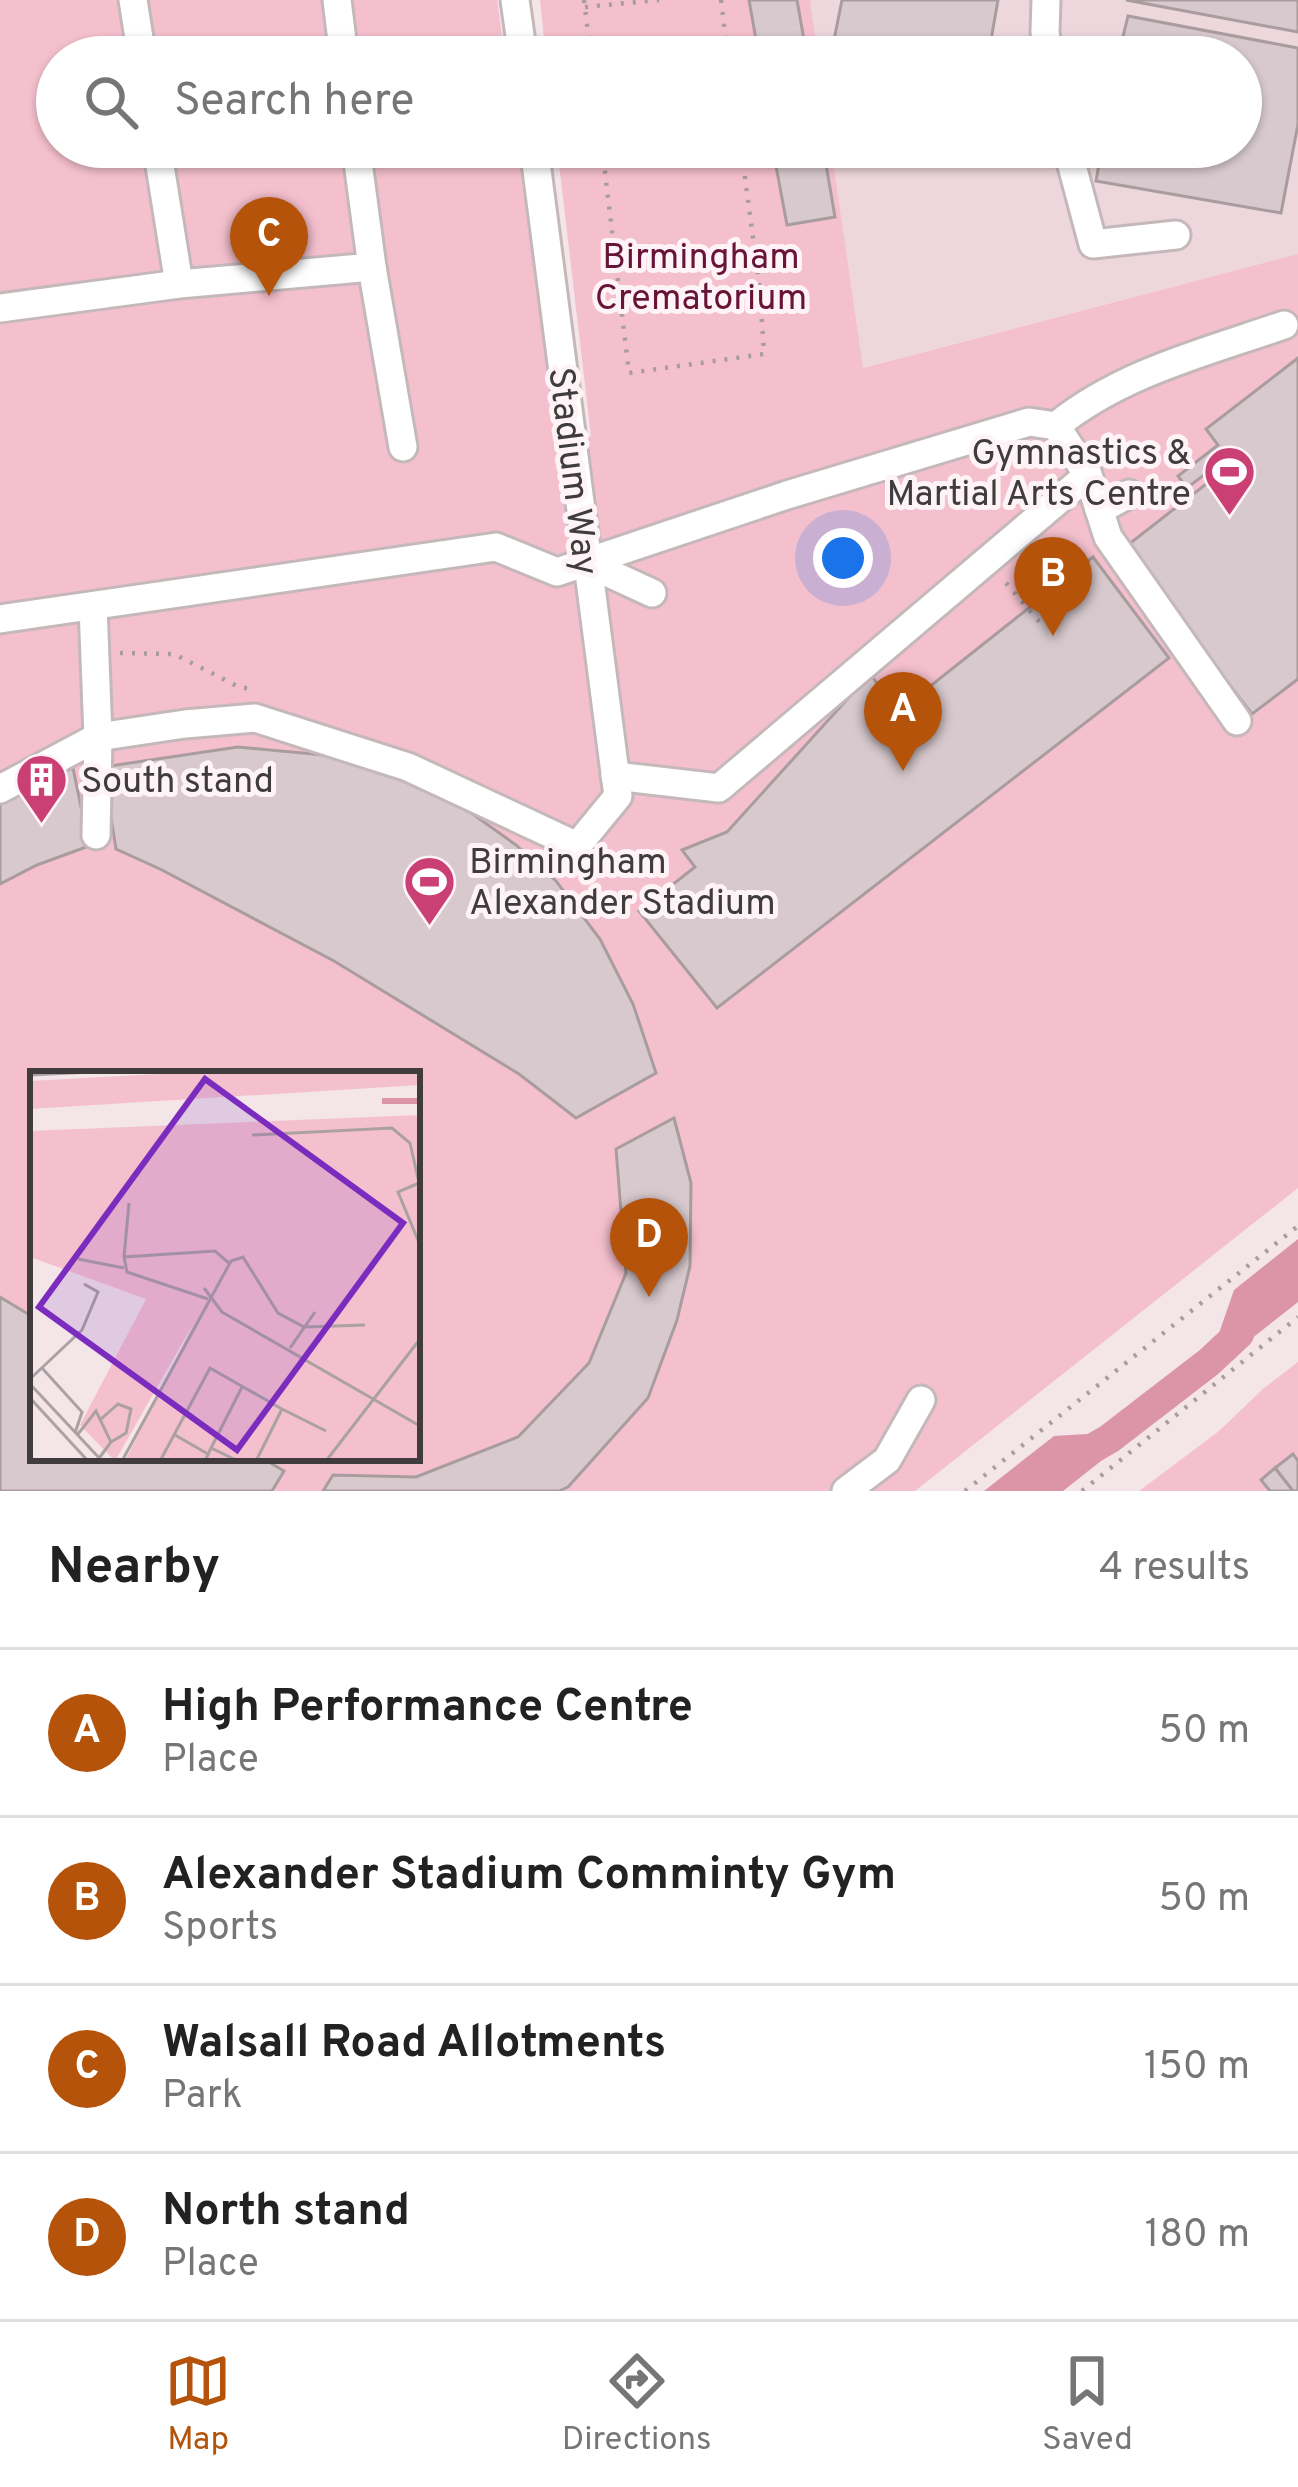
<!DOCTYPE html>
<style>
body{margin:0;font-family:Overpass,sans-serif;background:#f2f2f2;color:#222}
.you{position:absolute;left:843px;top:558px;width:42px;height:42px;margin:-30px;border:9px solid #fff;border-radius:50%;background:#1a73e8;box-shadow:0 0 0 18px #1a73e833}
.badge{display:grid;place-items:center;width:78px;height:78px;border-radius:50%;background:#b45309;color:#fff;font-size:39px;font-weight:700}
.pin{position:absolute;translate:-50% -99px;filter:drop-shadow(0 3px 6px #0008)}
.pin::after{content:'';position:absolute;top:63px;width:42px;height:36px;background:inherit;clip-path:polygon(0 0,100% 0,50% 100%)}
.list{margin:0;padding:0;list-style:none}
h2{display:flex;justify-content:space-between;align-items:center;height:156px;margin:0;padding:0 48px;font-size:51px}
h2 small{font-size:39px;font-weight:400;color:#767676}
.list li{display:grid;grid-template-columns:78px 1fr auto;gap:36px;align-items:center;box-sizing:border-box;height:168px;padding:0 48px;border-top:3px solid #e0e0e0}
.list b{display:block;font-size:45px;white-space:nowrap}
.list p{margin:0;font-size:39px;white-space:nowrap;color:#767676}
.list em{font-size:39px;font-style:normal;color:#767676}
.icon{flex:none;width:66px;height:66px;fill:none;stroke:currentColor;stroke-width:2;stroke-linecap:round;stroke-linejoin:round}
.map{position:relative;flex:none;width:1298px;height:1491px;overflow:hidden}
.search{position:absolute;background:#fff;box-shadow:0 3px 9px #0004;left:36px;right:36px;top:36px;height:132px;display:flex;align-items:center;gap:30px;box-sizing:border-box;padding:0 42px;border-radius:66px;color:#767676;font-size:45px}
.sheet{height:828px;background:#fff}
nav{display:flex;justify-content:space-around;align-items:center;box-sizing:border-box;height:168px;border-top:3px solid #e0e0e0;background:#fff;font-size:33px;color:#767676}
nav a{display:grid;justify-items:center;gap:6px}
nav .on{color:#b45309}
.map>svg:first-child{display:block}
</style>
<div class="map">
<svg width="1298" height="1491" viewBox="0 0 1298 1491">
<rect width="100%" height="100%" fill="#f3e5e8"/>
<polygon fill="#edd7dc" points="810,0 1298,0 1298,254 862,368 831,147 1241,147 1241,57 818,57"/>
<g fill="#f5c0ce" fill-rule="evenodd">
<path d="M0,0H497L505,57H57V147H518L560,445L591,436L557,147H831L863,368L1298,254V1188L915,1491H0ZM33,1074H417V1458H33Z"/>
<polygon points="540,0 810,0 818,57 546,57"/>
<polygon points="1298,1362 1298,1491 1139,1491 1219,1431 1264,1388"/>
</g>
<g fill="#dc94a7">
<polygon points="1298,1239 1298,1302 1237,1350 1209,1362 1234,1290"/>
<polygon points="1129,1422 1112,1444 1106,1457 1063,1491 984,1491 1054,1436 1104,1433"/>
</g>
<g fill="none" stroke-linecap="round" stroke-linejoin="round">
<polyline stroke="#dc94a7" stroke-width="30" points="1028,1491 1051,1472 1109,1439 1209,1362 1239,1334"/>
</g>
<g fill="#d7c9cd" stroke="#a99c9f" stroke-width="3">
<polygon points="749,0 797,0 807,57 773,57 772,49 758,51"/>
<polygon points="842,0 998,0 988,57 894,57 833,45"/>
<polygon points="1126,0 1298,0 1298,32"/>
<polygon points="1128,16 1298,48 1298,124 1281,213 1096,181 1102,147 1241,147 1241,57 1118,57"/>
<polygon points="789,147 823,147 835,217 787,225 773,150"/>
<polygon points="1298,358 1298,679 1252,714 1124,548 1210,481 1204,475 1187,488 1178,476 1218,445 1206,429"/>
<polygon points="1093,557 1169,658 717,1008 639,911 695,867 682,850 727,832 870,674 899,711"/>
<polygon points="238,747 324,755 398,775 460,805 516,845 556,881 600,939 633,1004 656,1073 576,1118 519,1074 334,961 160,869 116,849 103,767"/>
<polygon points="73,768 89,846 37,865 0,884 0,803"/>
<polygon points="674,1118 691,1183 690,1266 677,1320 648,1398 568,1487 559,1491 323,1491 333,1475 416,1477 518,1437 589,1363 626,1273 616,1149"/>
<polygon points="0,1297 33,1317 33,1458 262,1458 284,1471 272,1491 0,1491"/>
<polygon points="1293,1454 1298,1461 1298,1491 1293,1491 1275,1468"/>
<polygon points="1275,1468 1293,1491 1270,1491 1261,1480"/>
</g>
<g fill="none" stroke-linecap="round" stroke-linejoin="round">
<defs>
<g id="minor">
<polyline points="133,0 142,57"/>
<polyline points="337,0 344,57"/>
<polyline points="515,0 523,57"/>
<polyline points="1046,0 1045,32 1048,57"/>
<polyline points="157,147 179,284"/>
<polyline points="1067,147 1093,244 1176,235"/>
<polyline points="372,267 403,447"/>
<polyline points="0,308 179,284 372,267 356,147"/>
<path d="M1056,426C1121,373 1206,352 1284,325"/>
<polyline points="1088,475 1108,537 1237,721"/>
<polyline points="1099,510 1129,494"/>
<polyline points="587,563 652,593"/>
<polyline points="93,606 98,737 96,835"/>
<polyline points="0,619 496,547 557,572 787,495 1029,422 1056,426 1088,475 719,788 615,776"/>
<polyline points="0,789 98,737 185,724 255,718 408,767 577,846 618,796 534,147"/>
<polyline points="846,1491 887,1460 921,1400"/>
</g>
</defs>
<use href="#minor" stroke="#c5b8bb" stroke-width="33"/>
<g stroke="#a79d9f" stroke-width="4.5" stroke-dasharray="3 9" stroke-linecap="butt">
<polyline points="584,0 591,57"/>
<polyline points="721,0 728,57"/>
<polyline points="585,7 659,0"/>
<polyline points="602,147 629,373 764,354 760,291 741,147"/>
<polyline points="1006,583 1041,624"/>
<polyline points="120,653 174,654 239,687 251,689"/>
<polyline points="965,1491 1298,1226"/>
<polyline points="1082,1491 1298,1317"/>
</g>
<use href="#minor" stroke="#fff" stroke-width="27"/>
</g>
<defs>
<symbol id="stadium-pin" viewBox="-11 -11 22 30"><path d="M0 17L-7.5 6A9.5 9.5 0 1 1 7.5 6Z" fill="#cb4074" stroke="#fef3f6"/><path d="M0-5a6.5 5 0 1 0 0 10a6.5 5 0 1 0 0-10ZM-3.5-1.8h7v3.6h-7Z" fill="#fff"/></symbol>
<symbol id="building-pin" viewBox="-11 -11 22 30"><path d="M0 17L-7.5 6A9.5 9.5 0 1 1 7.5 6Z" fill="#cb4074" stroke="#fef3f6"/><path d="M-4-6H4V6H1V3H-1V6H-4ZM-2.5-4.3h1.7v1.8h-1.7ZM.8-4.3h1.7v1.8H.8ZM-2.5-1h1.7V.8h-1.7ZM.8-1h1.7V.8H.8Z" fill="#fff"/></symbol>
</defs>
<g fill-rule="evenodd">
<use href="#stadium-pin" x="1200" y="442" width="59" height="81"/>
<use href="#building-pin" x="12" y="750" width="59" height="81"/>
<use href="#stadium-pin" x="400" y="852" width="59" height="81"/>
</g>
<g text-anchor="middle" stroke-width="10" stroke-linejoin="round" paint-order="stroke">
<g font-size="36" fill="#681436" stroke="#fef3f6">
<text x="701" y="268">Birmingham<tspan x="701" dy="41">Crematorium</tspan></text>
</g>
<g font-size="36" fill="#403b3c" stroke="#fef3f6" text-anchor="start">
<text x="1191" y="464" text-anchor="end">Gymnastics &amp;<tspan x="1191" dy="41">Martial Arts Centre</tspan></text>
<text x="81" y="792">South stand</text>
<text x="469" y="873">Birmingham<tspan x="469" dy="41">Alexander Stadium</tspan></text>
</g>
<g font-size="36" fill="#403b3c" stroke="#fef3f6">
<text transform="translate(575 471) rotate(83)" y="13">Stadium Way</text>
</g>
</g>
<g transform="translate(30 1071)">
<rect width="390" height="390" fill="#f3e5e8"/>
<path d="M182,0H390V14L0,38V10ZM390,44V390H95L166,248L85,390L50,354L116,228L0,186V60Z" fill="#f5c0ce"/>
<path fill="none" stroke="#dc94a7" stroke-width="6" d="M352,30H390"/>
<path fill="none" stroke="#aba1a3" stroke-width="3" d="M0,4L82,0M222,64L362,57L380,72L390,116M389,112L368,121L390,174M94,186L99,132M48,188L94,197M174,217L192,241L390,355M178,228L97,201L94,186L185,180L200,193M260,277L285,241M12,297L52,341L45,362M0,308L52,259L68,221L54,213M0,313L72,390M0,327L58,390M252,338L296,360M71,348L88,333L101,338L96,362L81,371M48,363L66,340L81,371L70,386M145,364L178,383M181,377L212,316M92,390L201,190L213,186L248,242L274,256L335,254M130,390L180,297L252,338L226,390M175,390L181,377L208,390M296,390L390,268"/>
<path fill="#7b2cbf" fill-opacity="0.15" stroke="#7b2cbf" stroke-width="6" d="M175,8L373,152L207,379L9,236Z"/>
<rect width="390" height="390" fill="none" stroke="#403b3c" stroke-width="6"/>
</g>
</svg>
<div class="you"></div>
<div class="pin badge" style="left:903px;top:771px">A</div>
<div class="pin badge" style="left:1053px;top:636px">B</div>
<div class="pin badge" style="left:269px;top:296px">C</div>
<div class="pin badge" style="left:649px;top:1297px">D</div>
<div class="search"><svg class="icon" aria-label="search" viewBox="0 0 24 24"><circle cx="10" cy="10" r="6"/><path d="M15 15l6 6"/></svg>Search here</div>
</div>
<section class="sheet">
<h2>Nearby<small>4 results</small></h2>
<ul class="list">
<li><span class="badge">A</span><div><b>High Performance Centre</b><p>Place</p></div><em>50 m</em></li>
<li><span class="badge">B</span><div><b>Alexander Stadium Comminty Gym</b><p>Sports</p></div><em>50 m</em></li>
<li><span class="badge">C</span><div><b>Walsall Road Allotments</b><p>Park</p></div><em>150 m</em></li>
<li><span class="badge">D</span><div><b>North stand</b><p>Place</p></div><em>180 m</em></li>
</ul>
</section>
<nav>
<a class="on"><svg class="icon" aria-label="map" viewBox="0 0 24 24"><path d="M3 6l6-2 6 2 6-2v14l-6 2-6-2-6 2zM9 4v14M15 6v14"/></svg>Map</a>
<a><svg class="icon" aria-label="directions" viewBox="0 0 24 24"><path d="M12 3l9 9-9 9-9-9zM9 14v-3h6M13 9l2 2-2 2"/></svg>Directions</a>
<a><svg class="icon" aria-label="saved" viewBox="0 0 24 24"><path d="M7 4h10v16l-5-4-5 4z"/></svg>Saved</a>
</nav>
